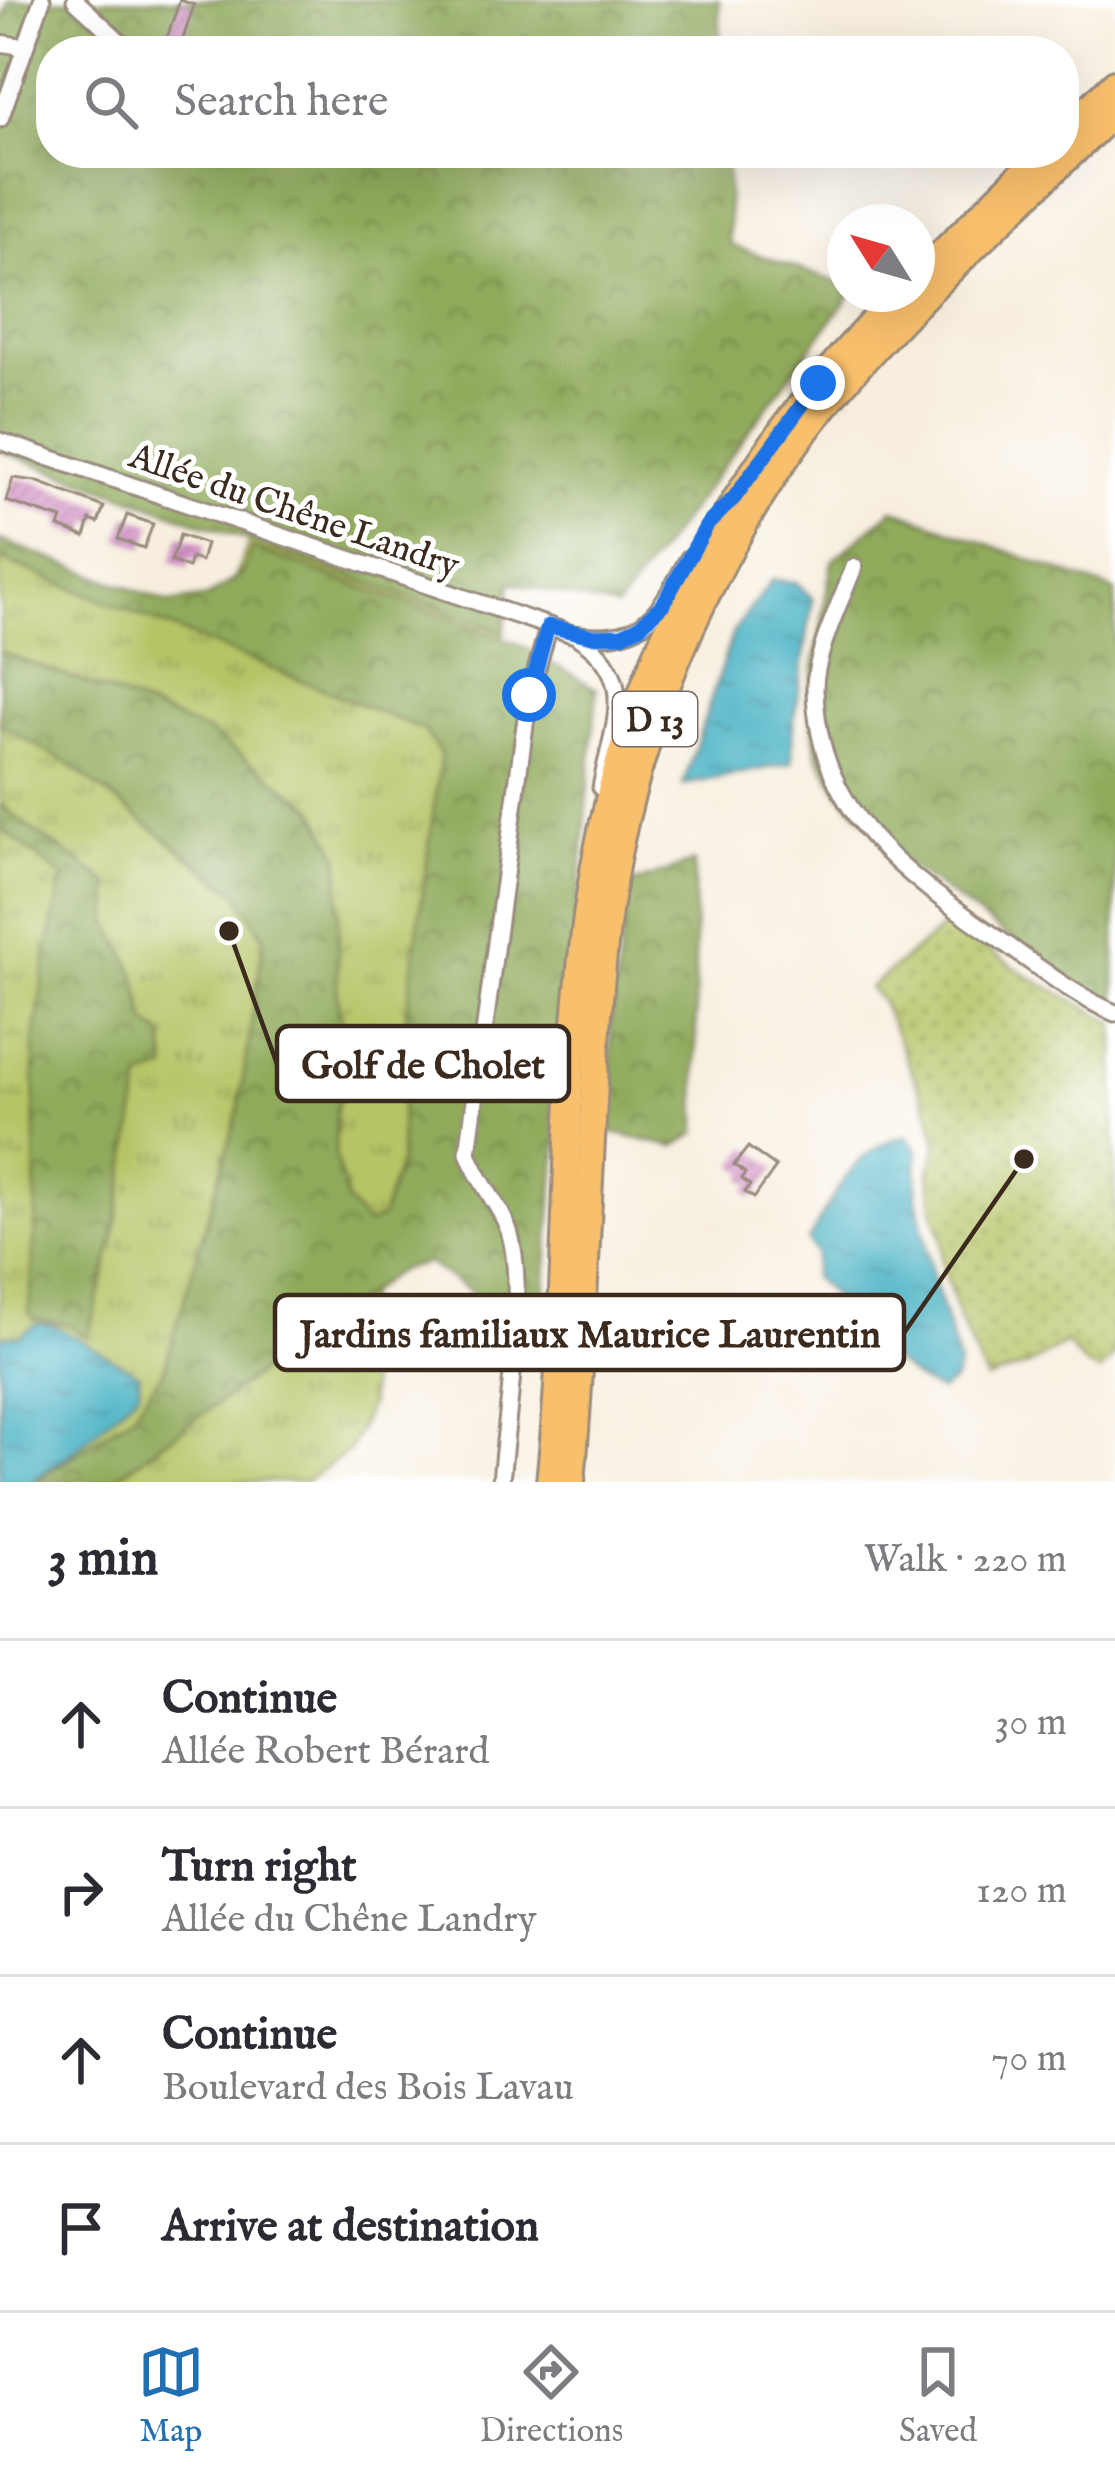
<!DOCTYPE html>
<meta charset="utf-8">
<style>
body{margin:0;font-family:"IM FELL English",serif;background:#f2f2f3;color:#2b2b33}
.compass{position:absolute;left:827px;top:204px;width:108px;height:108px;border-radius:50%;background:#fff;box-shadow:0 12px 48px #0002;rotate:307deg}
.stop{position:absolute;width:36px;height:36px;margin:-27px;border:9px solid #1a73e8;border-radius:50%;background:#fff}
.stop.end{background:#1a73e8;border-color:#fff;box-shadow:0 3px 12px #0008}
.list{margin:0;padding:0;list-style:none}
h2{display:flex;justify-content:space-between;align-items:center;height:156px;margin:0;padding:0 48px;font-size:51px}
h2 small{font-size:39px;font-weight:400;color:#7c7c81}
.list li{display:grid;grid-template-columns:78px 1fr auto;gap:36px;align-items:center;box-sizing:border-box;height:168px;padding:0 48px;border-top:3px solid #e1e1e2}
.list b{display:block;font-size:45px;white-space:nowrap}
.list p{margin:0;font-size:39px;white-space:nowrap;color:#7c7c81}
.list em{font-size:39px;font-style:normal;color:#7c7c81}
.icon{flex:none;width:66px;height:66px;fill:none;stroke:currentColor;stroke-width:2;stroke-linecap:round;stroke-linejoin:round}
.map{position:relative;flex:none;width:1115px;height:1482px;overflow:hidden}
.search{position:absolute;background:#fff;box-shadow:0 12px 48px #0002;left:36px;right:36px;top:36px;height:132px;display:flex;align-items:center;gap:30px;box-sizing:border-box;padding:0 42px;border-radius:48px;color:#7c7c81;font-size:45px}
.sheet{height:828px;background:#fff}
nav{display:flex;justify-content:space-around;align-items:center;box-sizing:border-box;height:168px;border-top:3px solid #e1e1e2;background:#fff;font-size:33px;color:#7c7c81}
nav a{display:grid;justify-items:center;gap:6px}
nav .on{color:#1f6fb2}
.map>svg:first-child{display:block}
</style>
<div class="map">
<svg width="1115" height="1482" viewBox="0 0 1115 1482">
<defs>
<pattern id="grass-tufts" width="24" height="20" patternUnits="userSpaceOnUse" patternTransform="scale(3)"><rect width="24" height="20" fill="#b6c466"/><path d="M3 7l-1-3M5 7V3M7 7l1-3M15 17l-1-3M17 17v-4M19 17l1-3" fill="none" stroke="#959f53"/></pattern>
<pattern id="forest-crowns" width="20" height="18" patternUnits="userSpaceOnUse" patternTransform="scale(3)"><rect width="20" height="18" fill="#90aa5b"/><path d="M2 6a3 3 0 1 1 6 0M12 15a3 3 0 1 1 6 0" fill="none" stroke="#778b4b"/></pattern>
<pattern id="garden-dots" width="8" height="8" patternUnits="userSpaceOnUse" patternTransform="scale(3)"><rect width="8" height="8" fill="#b6c466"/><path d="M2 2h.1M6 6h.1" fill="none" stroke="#959f53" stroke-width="1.8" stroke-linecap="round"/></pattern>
<pattern id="water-ripples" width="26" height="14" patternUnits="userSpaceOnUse" patternTransform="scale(3)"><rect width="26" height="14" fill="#45b0c3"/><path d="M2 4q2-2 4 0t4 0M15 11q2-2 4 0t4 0" fill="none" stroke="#3b8f9e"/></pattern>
<pattern id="building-hatch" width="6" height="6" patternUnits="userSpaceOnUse" patternTransform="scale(3)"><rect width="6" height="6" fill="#d695c8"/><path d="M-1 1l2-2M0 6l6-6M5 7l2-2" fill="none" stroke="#af7aa2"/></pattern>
</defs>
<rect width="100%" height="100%" fill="#fff"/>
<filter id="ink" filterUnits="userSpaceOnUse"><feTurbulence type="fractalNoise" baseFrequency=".00833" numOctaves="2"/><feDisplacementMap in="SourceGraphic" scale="24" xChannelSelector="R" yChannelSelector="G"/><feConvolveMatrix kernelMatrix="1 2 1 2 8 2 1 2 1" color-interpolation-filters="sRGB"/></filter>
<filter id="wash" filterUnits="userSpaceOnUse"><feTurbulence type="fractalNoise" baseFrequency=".004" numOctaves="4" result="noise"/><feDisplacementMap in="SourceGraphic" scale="48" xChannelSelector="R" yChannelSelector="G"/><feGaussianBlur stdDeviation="2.7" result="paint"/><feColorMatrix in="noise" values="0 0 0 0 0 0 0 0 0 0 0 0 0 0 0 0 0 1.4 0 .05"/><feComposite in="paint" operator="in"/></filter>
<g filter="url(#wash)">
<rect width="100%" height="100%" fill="#f7eede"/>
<polygon fill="url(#grass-tufts)" stroke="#787742" stroke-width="3" points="250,540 504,632 413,1231 367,1296 370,1404 350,1450 305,1482 0,1482 0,553 216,628"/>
<g fill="url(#forest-crowns)" stroke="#666a3c" stroke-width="3">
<polygon points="9,0 719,0 721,51 51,51 51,153 726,153 730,245 845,285 845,294 851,294 617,608 511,582 504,632 0,451 0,27"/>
<polygon points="893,509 1115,591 1115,1004 1084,991 909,866 840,794 818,756 808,702 832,561"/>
<polygon points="0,540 170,603 207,597 242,574 253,548 517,643 597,689 543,1311 491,1306 428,1263 399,1270 110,1482 35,1482 133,1414 164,1370 239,1108 264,938 238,894 67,763 0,724 0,652 108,691 210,733 313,807 340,857 337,994 350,1067 336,1110 335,1154 347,1201 367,1225 381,1218 400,1161 404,1033 441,755 424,730 0,559"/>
<path d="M0,803C33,835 74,855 110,885L109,922L136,976L146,1021L164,1037L167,1069L141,1079L114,1238L88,1337L69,1325L33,1319L29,1311L36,1214L34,1042L48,947L63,877L0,828Z"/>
<polygon points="694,862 697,1133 674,1147 610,1132 611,1018 629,885"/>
</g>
<polygon fill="url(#garden-dots)" stroke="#787742" stroke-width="3" points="948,923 1028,976 1115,1023 1115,1355 1100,1372 1084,1364 1066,1343 1028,1366 986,1380 960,1321 942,1263 942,1240 933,1210 930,1171 937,1146 930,1114 881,1000 869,988"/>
<g fill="url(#water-ripples)" stroke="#406d70" stroke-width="3">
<polygon points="772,580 796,582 813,599 793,728 792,763 683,785 733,632"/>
<path d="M908,1136L918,1150L917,1196L932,1274L959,1364L954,1381L940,1391C894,1375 848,1311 813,1277L816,1253L808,1241C832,1200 855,1143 908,1136Z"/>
<polygon points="37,1324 55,1326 139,1374 139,1391 73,1452 30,1482 0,1482 0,1336 19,1336"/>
</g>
<g id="blocks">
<g fill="url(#building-hatch)">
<polygon points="180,0 194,5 181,45 166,40"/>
<polygon points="13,478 36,481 104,507 98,523 90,520 85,537 59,527 62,519 6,501"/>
<polygon points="127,515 153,524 144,548 118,539"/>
<polygon points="180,535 206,544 201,561 191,558 188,568 171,561"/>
<polygon points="748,1147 776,1167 754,1198 745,1192 750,1185 742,1179 745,1173 734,1165"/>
</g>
</g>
</g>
<g filter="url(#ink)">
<use href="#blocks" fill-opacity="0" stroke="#998c7e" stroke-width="3"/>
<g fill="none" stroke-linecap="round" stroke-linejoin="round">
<defs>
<g id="minor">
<polyline points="75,0 130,51"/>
<polyline points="0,43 25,47"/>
<polyline points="0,119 42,0"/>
<path d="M0,441L572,634C646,644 656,616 689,558"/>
<path d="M854,567C841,601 814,655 815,690C818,819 912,879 1006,944C1041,969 1075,996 1115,1013"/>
<path d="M579,638C640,677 612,727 601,788"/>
<path d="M501,1482C506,1419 528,1283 508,1228C498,1202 479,1184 468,1153L529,695L549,626"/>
</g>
<g id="primary">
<polyline points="1064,132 1115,82"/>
<polyline points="917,277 1042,153"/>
<path d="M549,1482C569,1292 561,1098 587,909C619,675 732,459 899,294"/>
<path d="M572,1482C583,1356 587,1229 594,1102C598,1018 603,933 619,850C647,717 701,589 775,475C860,344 1003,223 1115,112"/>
</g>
</defs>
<use href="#minor" stroke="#998c7e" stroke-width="21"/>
<use href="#primary" stroke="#998c7e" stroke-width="30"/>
<use href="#minor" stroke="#fff" stroke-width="15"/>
<use href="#primary" stroke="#f8bf6c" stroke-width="24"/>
</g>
</g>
<g fill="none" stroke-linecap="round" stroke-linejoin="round" filter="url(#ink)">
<polyline stroke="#1a73e8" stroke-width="15" points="529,695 548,626 592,636 622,635 639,627 663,604 707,525 734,498 818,383"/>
</g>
<g text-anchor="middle" stroke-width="10" stroke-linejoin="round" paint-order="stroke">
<rect fill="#fff" stroke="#766a62" stroke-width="3" x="613" y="692" width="84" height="54" rx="9"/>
<g font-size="33" font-weight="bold" fill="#3b2a1e">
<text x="655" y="731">D 13</text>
</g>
<g font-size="36" fill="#3b2a1e" stroke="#fff">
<text transform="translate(295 509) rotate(19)" y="13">Allée du Chêne Landry</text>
</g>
</g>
<path fill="none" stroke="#3b2a1e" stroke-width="4.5" d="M229 931L277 1064M1024 1159L904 1333"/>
<g fill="#3b2a1e" stroke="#fff" stroke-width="4.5">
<circle cx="229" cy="931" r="12"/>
<circle cx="1024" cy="1159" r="12"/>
</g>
<g fill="#fff" stroke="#3b2a1e" stroke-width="4.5">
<rect x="277" y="1026" width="292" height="75" rx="12"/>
<rect x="275" y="1295" width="629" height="75" rx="12"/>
</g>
<g font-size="39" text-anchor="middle" font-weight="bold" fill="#3b2a1e">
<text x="423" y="1078">Golf de Cholet</text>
<text x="590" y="1347">Jardins familiaux Maurice Laurentin</text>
</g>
</svg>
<svg class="compass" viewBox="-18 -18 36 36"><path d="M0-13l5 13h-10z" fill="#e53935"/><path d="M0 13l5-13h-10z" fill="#7c7c81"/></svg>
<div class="stop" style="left:529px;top:695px"></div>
<div class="stop end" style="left:818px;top:383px"></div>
<div class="search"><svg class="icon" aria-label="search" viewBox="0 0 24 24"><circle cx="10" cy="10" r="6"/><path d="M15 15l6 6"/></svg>Search here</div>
</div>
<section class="sheet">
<h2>3 min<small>Walk · 220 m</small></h2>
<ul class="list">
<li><svg class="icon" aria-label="ahead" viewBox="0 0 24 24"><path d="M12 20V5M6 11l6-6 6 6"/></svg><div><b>Continue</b><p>Allée Robert Bérard</p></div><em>30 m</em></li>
<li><svg class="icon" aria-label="right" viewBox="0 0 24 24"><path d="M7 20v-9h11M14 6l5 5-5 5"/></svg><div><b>Turn right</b><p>Allée du Chêne Landry</p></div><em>120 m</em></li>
<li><svg class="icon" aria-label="ahead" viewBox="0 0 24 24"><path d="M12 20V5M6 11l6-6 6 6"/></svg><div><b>Continue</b><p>Boulevard des Bois Lavau</p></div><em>70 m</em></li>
<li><svg class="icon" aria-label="arrive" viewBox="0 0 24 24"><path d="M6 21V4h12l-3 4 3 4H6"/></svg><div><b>Arrive at destination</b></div></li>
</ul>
</section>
<nav>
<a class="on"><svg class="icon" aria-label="map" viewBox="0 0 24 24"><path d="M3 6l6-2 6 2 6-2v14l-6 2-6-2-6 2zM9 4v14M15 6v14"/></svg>Map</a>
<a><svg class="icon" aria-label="directions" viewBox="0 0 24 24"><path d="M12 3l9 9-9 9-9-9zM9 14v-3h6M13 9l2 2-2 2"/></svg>Directions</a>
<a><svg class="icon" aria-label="saved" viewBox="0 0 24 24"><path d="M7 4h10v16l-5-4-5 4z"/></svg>Saved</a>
</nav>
